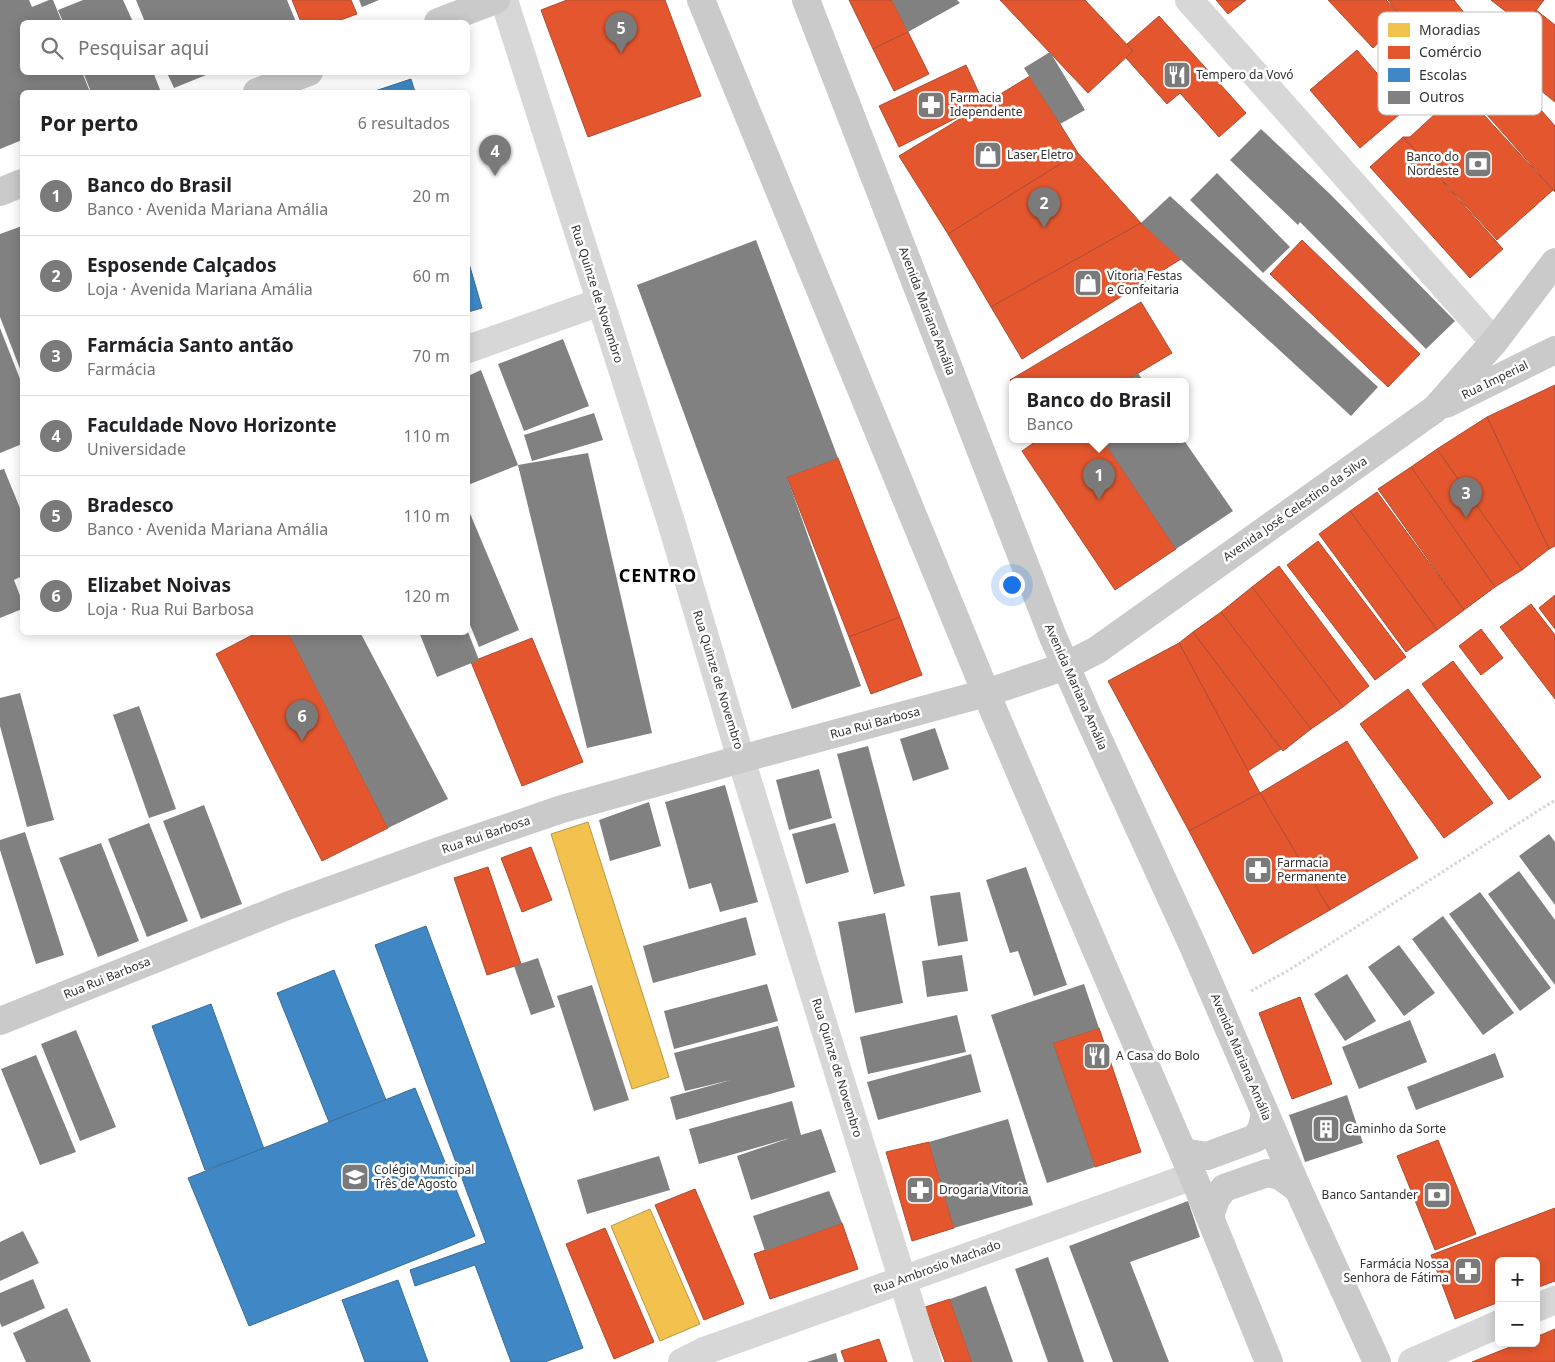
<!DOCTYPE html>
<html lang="pt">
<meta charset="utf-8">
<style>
body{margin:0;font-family:"Noto Sans",sans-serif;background:#f2f2f2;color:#202124}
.controls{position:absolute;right:15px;bottom:15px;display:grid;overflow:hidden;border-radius:8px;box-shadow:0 2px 12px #0003}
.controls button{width:45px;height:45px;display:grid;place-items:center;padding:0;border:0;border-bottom:1px solid #e0e0e0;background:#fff;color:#202124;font:25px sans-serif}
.you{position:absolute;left:1011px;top:584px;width:18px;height:18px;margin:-12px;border:4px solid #fff;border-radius:50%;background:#1a73e8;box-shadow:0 0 0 8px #1a73e833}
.badge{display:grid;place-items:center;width:32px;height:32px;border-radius:50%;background:#7a7a7a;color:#fff;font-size:16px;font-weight:700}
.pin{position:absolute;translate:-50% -41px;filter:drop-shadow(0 1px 2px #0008)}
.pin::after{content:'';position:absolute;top:26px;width:18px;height:15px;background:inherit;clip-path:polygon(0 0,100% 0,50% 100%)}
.popup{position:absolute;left:1009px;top:378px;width:180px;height:65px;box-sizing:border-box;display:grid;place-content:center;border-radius:8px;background:#fff;filter:drop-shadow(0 1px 4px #0005);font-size:16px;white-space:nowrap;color:#757577}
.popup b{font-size:19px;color:#202124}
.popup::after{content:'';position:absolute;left:50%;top:100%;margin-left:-10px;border:10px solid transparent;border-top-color:#fff}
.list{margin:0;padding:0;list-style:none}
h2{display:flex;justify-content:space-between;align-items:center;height:65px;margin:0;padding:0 20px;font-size:21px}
h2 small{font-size:16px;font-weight:400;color:#757577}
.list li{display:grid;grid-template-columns:32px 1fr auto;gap:15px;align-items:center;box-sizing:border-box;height:80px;padding:0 20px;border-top:1px solid #e0e0e0}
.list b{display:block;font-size:19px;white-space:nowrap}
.list p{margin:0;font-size:16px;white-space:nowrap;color:#757577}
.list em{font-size:16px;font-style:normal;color:#757577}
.icon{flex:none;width:28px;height:28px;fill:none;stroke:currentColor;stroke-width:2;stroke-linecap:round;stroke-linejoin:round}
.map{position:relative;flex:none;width:1555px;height:1362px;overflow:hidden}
.search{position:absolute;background:#fff;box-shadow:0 2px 12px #0003;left:20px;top:20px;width:450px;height:55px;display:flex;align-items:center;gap:12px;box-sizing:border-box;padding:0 18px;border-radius:8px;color:#757577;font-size:19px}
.panel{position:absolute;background:#fff;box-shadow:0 2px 12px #0003;left:20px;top:90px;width:450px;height:545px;border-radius:8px}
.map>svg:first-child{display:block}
</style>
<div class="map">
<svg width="1555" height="1362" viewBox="0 0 1555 1362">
<rect width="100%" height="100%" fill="#fff"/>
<g fill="#f2c14e" stroke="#b99646">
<polygon points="588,822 669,1077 632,1089 551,834"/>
<polygon points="650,1209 700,1324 660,1341 611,1226"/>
</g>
<g fill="#e4572e" stroke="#af4c30">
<polygon points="292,0 351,0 357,14 335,22 301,22"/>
<polygon points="567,0 665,0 701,96 588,137 541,10"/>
<polygon points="849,0 892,0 908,32 873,49"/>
<polygon points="1000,0 1085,0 1133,51 1088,93"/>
<polygon points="1216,0 1246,0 1228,14"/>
<polygon points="1328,0 1386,0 1404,19 1373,48"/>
<polygon points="1388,0 1454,0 1480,33 1439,64"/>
<polygon points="1491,0 1544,0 1524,26"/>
<polygon points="1536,10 1555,25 1555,102 1499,57"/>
<polygon points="1159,16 1246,113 1219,137 1180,93 1167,104 1126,58 1133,51 1127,44"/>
<polygon points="908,32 929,74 894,91 873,49"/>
<polygon points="1485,46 1555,126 1555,192 1452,75"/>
<polygon points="1357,50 1407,108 1360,148 1310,90"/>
<polygon points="966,65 984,104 899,147 879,106"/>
<polygon points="1030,76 1078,153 948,234 899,156"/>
<polygon points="1461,90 1553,190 1497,240 1403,137 1410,137"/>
<polygon points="1403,137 1503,249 1470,278 1370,167"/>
<polygon points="1078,153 1141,223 991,307 948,234"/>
<polygon points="1141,223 1181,259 1022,359 991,307"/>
<polygon points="1302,240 1420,354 1388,387 1270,274"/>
<polygon points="1141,302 1172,353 1125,381 1013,381 1013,384 1010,380"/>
<polygon points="1555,385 1555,546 1549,549 1487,417"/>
<polygon points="1487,417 1549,549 1522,570 1437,449"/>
<polygon points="1039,439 1102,439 1176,549 1115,590 1022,451"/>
<polygon points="1437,449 1522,570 1495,587 1411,467"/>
<polygon points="838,458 900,617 849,637 787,477"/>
<polygon points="1411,467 1495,587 1464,610 1378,489"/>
<polygon points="1377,492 1464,610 1437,630 1350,511"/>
<polygon points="1350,511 1437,630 1406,652 1319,534"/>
<polygon points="1318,541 1406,657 1375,680 1287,565"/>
<polygon points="1279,566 1369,686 1343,707 1252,587"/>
<polygon points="1252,587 1343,707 1311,729 1221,612"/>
<polygon points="1555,595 1555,629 1539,608"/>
<polygon points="1531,604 1555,635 1555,699 1500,627"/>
<polygon points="1221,612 1311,729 1283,751 1193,632"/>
<polygon points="900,617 922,675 871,694 849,637"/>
<polygon points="1481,629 1503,658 1481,675 1459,646"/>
<polygon points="258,632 288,632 388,828 322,861 216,654"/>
<polygon points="1193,632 1281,749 1248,771 1179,643"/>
<polygon points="532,638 583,762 522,786 471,662"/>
<polygon points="1179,643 1260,793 1189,831 1108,681"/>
<polygon points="1453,661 1541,777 1509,800 1422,684"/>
<polygon points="1408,689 1493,803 1444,838 1360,724"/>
<polygon points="1347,741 1418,858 1330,910 1260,793"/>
<polygon points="1260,793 1330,910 1253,954 1189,831"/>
<polygon points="531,847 552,900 522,912 501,858"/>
<polygon points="488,867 521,964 487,975 454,878"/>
<polygon points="1300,997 1332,1084 1292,1099 1259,1013"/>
<polygon points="1099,1028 1141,1152 1095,1167 1053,1043"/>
<polygon points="1438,1140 1476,1234 1435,1250 1397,1156"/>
<polygon points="929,1142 954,1228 912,1241 886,1152"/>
<polygon points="695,1189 744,1304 704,1320 655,1205"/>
<polygon points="1555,1208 1555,1281 1536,1288 1536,1261 1499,1261 1499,1302 1455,1319 1431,1255"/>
<polygon points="842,1223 858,1269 770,1299 754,1254"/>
<polygon points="605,1228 654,1342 614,1359 566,1244"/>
<polygon points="950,1299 972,1362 945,1362 925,1307"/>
<polygon points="1555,1329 1555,1362 1472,1362 1520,1343 1536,1343 1536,1337"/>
<polygon points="879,1339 887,1362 845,1362 841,1351"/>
</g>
<g fill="#3f88c5" stroke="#3b6e99">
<polygon points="411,79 415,92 372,92"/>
<polygon points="468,260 482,308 468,312"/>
<polygon points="426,926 583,1348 545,1362 511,1362 475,1265 415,1286 410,1270 486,1243 375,945"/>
<polygon points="334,970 386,1100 329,1122 277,993"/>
<polygon points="211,1004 264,1149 205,1170 152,1026"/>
<polygon points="415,1088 475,1236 249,1326 188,1178"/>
<polygon points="398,1280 428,1362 365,1362 342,1300"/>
</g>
<g fill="#818181">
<polygon points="0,0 29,0 32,7 49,0 53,0 62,22 22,22 22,72 82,72 90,92 22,92 22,140 0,149"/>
<polygon points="83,0 123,0 133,22 63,22 58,10"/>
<polygon points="136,0 287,0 296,22 145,22"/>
<polygon points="359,0 379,0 362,7"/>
<polygon points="892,0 957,0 960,3 908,32"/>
<polygon points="1050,52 1085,110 1060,124 1024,68"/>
<polygon points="83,72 153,72 161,92 91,92"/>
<polygon points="167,73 211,73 174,88"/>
<polygon points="1261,129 1329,193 1455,321 1426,349 1300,222 1298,225 1230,160"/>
<polygon points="1217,173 1290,247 1263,273 1190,200"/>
<polygon points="1170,196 1378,387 1351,416 1141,223"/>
<polygon points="22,226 22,374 0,317 0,234"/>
<polygon points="756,240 838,458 787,477 861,686 792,709 637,285"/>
<polygon points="0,328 22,384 22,444 0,453"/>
<polygon points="563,339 589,406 524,431 498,364"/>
<polygon points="481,370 518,465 468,485 468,376"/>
<polygon points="1138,373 1143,381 1126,381"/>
<polygon points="594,413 603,440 532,461 524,435"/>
<polygon points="1102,439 1183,439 1233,511 1176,549"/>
<polygon points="588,453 652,733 587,748 518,465"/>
<polygon points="4,469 22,513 22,576 14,580 22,601 22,609 0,618 0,470"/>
<polygon points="468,511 469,511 519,630 479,647 468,620"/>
<polygon points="288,632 360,632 448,799 388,828"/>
<polygon points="419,632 468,632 479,660 437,677"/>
<polygon points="20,693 54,820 27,827 0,726 0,698"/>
<polygon points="139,706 176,809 149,818 113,715"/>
<polygon points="935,728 949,769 913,781 900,739"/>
<polygon points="868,746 905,886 874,894 837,754"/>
<polygon points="819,769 832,818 789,830 776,780"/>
<polygon points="725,785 758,902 720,912 711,883 689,889 665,802"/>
<polygon points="649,802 661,846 610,861 599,820"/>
<polygon points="204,805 242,904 201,919 163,821"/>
<polygon points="149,823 188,921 147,937 108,839"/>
<polygon points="835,823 849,872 806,884 792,834"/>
<polygon points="25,832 64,955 36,964 0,850 0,840"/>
<polygon points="1549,834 1555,842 1555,905 1519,856"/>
<polygon points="101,843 139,941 98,957 59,858"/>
<polygon points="1026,867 1067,985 1034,996 1018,951 1010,953 986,880"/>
<polygon points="1519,871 1555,920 1555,985 1488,894"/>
<polygon points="960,892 968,941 938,946 930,896"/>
<polygon points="1480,892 1551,988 1520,1011 1449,914"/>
<polygon points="885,913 903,1003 855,1013 838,922"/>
<polygon points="1443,916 1514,1013 1483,1035 1412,939"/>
<polygon points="746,917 756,955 653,983 643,946"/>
<polygon points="1399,945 1435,993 1404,1016 1368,967"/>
<polygon points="962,955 968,991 927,997 922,961"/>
<polygon points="538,958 555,1007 531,1015 514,966"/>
<polygon points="1347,974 1376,1021 1345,1041 1314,994"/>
<polygon points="767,984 778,1021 674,1049 664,1011"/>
<polygon points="1084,984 1099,1028 1053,1043 1095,1167 1047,1183 991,1015"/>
<polygon points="592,985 629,1100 594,1111 557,996"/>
<polygon points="957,1015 966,1052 868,1074 860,1037"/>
<polygon points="1410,1020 1427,1062 1359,1089 1342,1047"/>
<polygon points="778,1026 795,1087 676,1120 670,1097 731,1080 685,1091 674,1053"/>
<polygon points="76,1030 116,1127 80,1141 41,1044"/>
<polygon points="1495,1053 1504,1077 1416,1110 1407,1087"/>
<polygon points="971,1054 981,1092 878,1120 867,1082"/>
<polygon points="36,1055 76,1152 40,1165 1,1069"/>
<polygon points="1347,1095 1363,1143 1305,1162 1289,1115"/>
<polygon points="792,1101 801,1135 821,1129 836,1172 751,1200 737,1156 790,1138 699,1164 689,1129"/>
<polygon points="1008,1119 1033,1205 954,1228 929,1142"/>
<polygon points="659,1156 670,1190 587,1214 577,1180"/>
<polygon points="829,1191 842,1223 765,1251 753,1216"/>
<polygon points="1188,1201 1200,1237 1130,1262 1169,1362 1113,1362 1069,1246"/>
<polygon points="23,1231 39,1263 0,1281 0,1242"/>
<polygon points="1048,1257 1084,1362 1048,1362 1015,1269"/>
<polygon points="33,1279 45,1308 2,1327 0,1323 0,1293"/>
<polygon points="986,1286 1013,1362 972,1362 950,1299"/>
<polygon points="67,1308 91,1362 26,1362 13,1333"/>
<polygon points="836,1353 838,1362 807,1362"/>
</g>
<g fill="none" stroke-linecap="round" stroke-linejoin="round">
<polyline stroke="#d6d6d6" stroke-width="3" stroke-dasharray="2.5 2.5" stroke-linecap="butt" points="1251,991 1289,970 1555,800"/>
<g stroke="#d7d7d7" stroke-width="28">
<polyline points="504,0 671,522 741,759 928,1362"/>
<polyline points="1189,0 1494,342"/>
<polyline points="468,349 600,302"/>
<polyline points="1536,1308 1555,1300"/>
<polyline points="682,1362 704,1351 1193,1176"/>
<polyline points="1412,1362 1499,1324"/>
</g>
<g stroke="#cacaca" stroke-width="28">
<polyline points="701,0 986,693 1193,1176 1269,1362"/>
<polyline points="806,0 1053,637 1086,712 1193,946 1298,1189 1377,1362"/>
<polyline points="438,22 496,0"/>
<polyline points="257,92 309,72"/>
<polyline points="0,192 22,183"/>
<polyline points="1446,404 1555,350"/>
<polyline points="0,1021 287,906 442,850 562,809 741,759 986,693 1066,666 1097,650 1435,409 1494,342 1555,262"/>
<polyline points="1183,1152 1207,1156 1256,1138 1262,1127 1265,1113"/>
<polyline points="1210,1216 1216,1199 1224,1188 1267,1173 1280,1176 1298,1189"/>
</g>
</g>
<defs>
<symbol id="restaurant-square" viewBox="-11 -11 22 22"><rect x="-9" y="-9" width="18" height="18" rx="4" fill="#7a7a7a" stroke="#fff"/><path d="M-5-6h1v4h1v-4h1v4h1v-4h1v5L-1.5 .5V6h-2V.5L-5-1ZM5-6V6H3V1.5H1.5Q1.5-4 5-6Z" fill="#fff"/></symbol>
<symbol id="pharmacy-square" viewBox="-11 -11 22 22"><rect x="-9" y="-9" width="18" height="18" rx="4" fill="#7a7a7a" stroke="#fff"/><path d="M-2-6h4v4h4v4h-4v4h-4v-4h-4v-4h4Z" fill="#fff"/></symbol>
<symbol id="shop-square" viewBox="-11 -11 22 22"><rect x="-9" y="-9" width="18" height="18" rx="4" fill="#7a7a7a" stroke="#fff"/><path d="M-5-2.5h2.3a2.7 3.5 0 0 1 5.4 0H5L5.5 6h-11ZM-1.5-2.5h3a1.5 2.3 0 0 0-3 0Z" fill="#fff"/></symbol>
<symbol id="bank-square" viewBox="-11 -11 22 22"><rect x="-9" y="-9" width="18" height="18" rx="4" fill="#7a7a7a" stroke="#fff"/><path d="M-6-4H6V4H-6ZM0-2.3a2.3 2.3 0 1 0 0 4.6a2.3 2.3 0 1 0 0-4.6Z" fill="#fff"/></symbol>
<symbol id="building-square" viewBox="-11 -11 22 22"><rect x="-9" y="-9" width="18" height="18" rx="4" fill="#7a7a7a" stroke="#fff"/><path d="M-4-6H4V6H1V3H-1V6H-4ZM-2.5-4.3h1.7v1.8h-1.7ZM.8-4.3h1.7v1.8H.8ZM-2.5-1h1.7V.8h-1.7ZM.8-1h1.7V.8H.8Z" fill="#fff"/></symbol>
<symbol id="school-square" viewBox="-11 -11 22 22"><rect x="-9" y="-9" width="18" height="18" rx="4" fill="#7a7a7a" stroke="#fff"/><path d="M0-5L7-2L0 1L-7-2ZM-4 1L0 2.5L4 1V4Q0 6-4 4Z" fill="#fff"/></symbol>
</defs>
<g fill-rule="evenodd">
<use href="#restaurant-square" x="1161" y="59" width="32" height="32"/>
<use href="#pharmacy-square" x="915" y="89" width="32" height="32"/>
<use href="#shop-square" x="972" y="139" width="32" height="32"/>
<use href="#bank-square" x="1462" y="148" width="32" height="32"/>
<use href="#shop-square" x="1072" y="267" width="32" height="32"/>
<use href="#pharmacy-square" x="1242" y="854" width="32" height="32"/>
<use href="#restaurant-square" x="1081" y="1040" width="32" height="32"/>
<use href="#building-square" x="1310" y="1113" width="32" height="32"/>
<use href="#school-square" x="339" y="1161" width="32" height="32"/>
<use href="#pharmacy-square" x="904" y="1174" width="32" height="32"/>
<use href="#bank-square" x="1421" y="1179" width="32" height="32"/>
<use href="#pharmacy-square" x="1452" y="1255" width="32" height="32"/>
</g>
<g text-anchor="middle" stroke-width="5" stroke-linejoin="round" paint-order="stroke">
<g font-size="12" fill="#333" stroke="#fff" text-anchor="start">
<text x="1196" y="79">Tempero da Vovó</text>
<text x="950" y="102">Farmacia<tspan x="950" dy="14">Idependente</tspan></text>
<text x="1007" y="159">Laser Eletro</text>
<text x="1459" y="161" text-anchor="end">Banco do<tspan x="1459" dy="14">Nordeste</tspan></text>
<text x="1107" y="280">Vitoria Festas<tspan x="1107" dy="14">e Confeitaria</tspan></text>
<text x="1277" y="867">Farmacia<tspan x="1277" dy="14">Permanente</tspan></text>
<text x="1116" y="1060">A Casa do Bolo</text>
<text x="1345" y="1133">Caminho da Sorte</text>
<text x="374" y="1174">Colégio Municipal<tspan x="374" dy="14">Três de Agosto</tspan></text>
<text x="939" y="1194">Drogaria Vitoria</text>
<text x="1418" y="1199" text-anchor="end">Banco Santander</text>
<text x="1449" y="1268" text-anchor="end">Farmácia Nossa<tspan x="1449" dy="14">Senhora de Fátima</tspan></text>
</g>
<g font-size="12" fill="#333" stroke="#fff">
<text transform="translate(597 294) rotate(72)" y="4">Rua Quinze de Novembro</text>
<text transform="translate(927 311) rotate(69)" y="4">Avenida Mariana Amália</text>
<text transform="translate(1495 380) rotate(-26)" y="4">Rua Imperial</text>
<text transform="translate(1295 509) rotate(-35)" y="4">Avenida José Celestino da Silva</text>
<text transform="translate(718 680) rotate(73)" y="4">Rua Quinze de Novembro</text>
<text transform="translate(1076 687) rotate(66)" y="4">Avenida Mariana Amália</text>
<text transform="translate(875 723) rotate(-15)" y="4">Rua Rui Barbosa</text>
<text transform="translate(486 835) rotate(-19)" y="4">Rua Rui Barbosa</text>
<text transform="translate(107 978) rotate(-22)" y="4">Rua Rui Barbosa</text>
<text transform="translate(1241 1057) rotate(67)" y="4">Avenida Mariana Amália</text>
<text transform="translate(837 1068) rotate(73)" y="4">Rua Quinze de Novembro</text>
<text transform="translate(937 1267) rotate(-20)" y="4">Rua Ambrosio Machado</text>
</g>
<g font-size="18" font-weight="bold" letter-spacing="1" fill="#000" stroke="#fff">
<text x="658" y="582">CENTRO</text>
</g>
</g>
<rect x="1378" y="12" width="164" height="103" rx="8" fill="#fff" stroke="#c2c2c2" stroke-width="1"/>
<rect x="1388" y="23" width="22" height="14" fill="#f2c14e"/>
<rect x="1388" y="46" width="22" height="13" fill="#e4572e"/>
<rect x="1388" y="68" width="22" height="14" fill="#3f88c5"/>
<rect x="1388" y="91" width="22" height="13" fill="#818181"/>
<g font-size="14" fill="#333">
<text x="1419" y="35">Moradias</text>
<text x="1419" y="57">Comércio</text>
<text x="1419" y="80">Escolas</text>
<text x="1419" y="102">Outros</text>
</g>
</svg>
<div class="controls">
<button>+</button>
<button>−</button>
</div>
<div class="you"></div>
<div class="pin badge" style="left:1099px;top:500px">1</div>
<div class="popup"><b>Banco do Brasil</b>Banco</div>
<div class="pin badge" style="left:1044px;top:228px">2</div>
<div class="pin badge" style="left:1466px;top:518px">3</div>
<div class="pin badge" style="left:495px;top:176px">4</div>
<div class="pin badge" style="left:621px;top:53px">5</div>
<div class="pin badge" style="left:302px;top:741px">6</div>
<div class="search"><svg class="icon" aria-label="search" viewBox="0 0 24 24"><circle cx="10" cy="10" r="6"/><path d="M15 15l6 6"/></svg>Pesquisar aqui</div>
<section class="panel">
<h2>Por perto<small>6 resultados</small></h2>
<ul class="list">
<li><span class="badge">1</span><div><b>Banco do Brasil</b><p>Banco · Avenida Mariana Amália</p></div><em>20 m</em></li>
<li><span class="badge">2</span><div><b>Esposende Calçados</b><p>Loja · Avenida Mariana Amália</p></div><em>60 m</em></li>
<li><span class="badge">3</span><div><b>Farmácia Santo antão</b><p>Farmácia</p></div><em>70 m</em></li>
<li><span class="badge">4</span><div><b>Faculdade Novo Horizonte</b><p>Universidade</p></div><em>110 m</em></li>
<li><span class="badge">5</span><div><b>Bradesco</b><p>Banco · Avenida Mariana Amália</p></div><em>110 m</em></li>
<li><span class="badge">6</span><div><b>Elizabet Noivas</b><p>Loja · Rua Rui Barbosa</p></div><em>120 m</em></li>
</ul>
</section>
</div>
